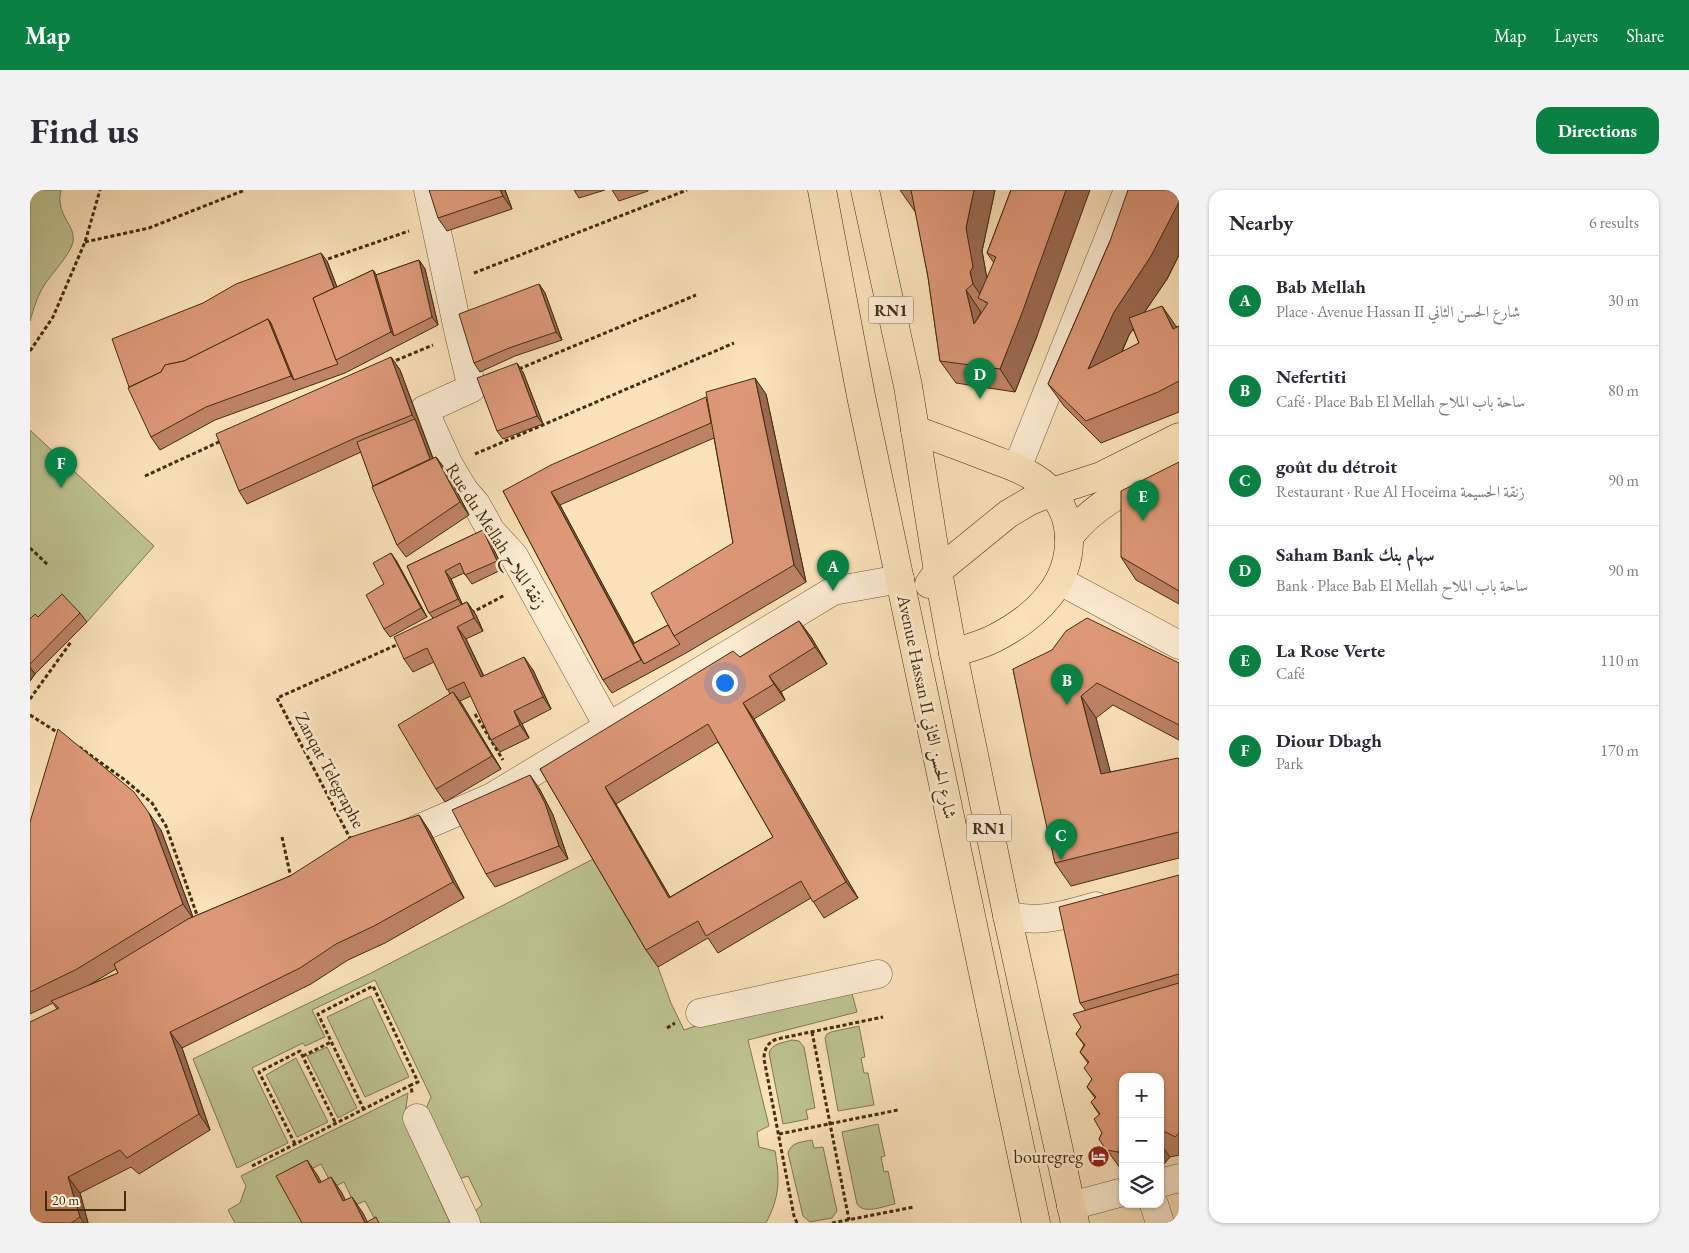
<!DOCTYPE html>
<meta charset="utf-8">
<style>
body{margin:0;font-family:"EB Garamond",Amiri,serif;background:#f2f2f3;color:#2b2b33}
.controls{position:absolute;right:15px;bottom:15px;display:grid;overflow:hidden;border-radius:10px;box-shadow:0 1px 4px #0004}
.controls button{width:45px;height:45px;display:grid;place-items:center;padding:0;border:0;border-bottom:1px solid #e1e1e2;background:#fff;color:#2b2b33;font:25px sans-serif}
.scale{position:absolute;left:15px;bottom:12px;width:81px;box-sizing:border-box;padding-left:5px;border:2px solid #412c10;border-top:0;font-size:14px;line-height:18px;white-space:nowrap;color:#412c10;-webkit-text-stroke:4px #fcecd2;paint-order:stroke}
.you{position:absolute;left:694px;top:492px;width:18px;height:18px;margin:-12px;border:4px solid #fff;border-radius:50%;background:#1a73e8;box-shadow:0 0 0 8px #1a73e833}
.badge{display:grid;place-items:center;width:32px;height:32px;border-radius:50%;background:#0b8043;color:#fff;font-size:16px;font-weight:700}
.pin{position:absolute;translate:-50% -41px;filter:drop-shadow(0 1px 2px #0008)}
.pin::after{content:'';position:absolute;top:26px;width:18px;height:15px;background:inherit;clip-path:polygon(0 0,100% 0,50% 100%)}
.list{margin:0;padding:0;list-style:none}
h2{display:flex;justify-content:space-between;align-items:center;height:65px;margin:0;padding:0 20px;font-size:21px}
h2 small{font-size:16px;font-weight:400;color:#7c7c81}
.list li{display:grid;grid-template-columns:32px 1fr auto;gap:15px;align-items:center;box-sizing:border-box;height:90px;padding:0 20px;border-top:1px solid #e1e1e2}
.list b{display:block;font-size:19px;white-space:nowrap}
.list p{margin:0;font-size:16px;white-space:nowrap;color:#7c7c81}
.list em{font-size:16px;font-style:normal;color:#7c7c81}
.icon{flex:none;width:28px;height:28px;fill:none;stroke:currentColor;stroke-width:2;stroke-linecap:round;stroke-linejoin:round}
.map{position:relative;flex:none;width:1149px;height:1033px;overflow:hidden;border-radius:15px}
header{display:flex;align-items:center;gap:30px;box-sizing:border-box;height:70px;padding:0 25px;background:#0b8043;color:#fff}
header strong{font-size:24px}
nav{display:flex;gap:28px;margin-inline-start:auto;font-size:18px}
.intro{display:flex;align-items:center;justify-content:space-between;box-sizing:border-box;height:120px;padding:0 30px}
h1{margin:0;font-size:35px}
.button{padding:12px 22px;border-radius:15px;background:#0b8043;color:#fff;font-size:18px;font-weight:700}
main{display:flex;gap:30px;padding:0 30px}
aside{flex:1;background:#fff;border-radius:15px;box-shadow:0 1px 4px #0004}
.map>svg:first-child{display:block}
</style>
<header>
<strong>Map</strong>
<nav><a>Map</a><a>Layers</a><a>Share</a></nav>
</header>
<div class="intro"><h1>Find us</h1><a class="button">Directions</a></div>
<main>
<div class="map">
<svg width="1149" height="1033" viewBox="0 0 1149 1033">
<rect width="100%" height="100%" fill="#fbe2ba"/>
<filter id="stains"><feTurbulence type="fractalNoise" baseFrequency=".004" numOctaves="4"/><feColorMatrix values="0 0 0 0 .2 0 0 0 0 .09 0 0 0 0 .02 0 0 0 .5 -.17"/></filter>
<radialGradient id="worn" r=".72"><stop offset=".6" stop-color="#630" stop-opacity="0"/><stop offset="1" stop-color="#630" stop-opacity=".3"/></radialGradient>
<g fill="#bdc391" stroke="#7f7850">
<path d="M0,0H31C25,26 46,34 43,52C40,65 22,83 15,94C7,106 4,118 0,131Z"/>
<polygon points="0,240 124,356 57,432 0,444"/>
<path d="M565,668L628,777L641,813L654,840L679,831L821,800L827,822L718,850L739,936L727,942L729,957L745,961C750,990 750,1006 736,1033H449L444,1022L452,1015L438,986L429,989L395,921L401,907L345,790L282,820L295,847L275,856L273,853L222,878L258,953L207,978L163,869L341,783Z"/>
<polygon points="341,806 379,887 335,907 297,827"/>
<polygon points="829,836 835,867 831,868 834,883 838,883 844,915 808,921 795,848 797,844 801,842"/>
<path d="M762,850L769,851L774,857L785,918L776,920L778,929L753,934L739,863C742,853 753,853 762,850Z"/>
<polygon points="297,857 327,918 308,928 277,866"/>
<polygon points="266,868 298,932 267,947 236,885"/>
<polygon points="378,903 374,932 420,1033 347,1033 335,1011 325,1015 314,992 303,997 291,974 253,994 275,1033 205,1033 198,1020 210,1013 216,996 211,986"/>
<path d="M848,934L855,966L851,967L854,982L858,981L865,1014C854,1016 834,1025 827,1014L812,942Z"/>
<path d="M782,950L784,958L793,957L807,1021L802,1028L780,1032L773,1026L758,963C761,952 772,952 782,950Z"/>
</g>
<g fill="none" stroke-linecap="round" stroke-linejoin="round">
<defs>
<g id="minor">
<polyline points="398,0 429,144 442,198 394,220 419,275 434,300 446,314 461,341 484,366 578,536"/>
<polyline points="987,278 1098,0"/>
<polyline points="1030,391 1149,455"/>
<polyline points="362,650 462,607 803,401 870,389"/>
<path d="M977,725C1010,734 1034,725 1066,716"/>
<polyline points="670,823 848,784"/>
<polyline points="387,928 436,1033"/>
<polyline points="1130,993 1149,988"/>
<polyline points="1124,1014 1130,1033"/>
<polyline points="1041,1016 1093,1002"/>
</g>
<g id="major">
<polyline points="792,0 831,206 1006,1033"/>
<polyline points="835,0 878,196 908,381 923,463 977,725 1045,1033"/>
<path d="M885,240C910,249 935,258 960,268C975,274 992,279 1005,288C1022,298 1035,318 1038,337C1046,390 1007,427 963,449C951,455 936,459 923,463"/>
<path d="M1039,347C1068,309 1108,295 1149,275"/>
<polyline points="899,394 908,381 978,324 1000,311 1022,302 1071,286 1149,247"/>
</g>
</defs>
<use href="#minor" stroke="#705a3a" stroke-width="29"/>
<use href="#major" stroke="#412c10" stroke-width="29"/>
<g stroke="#412c10" stroke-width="3" stroke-dasharray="4 2.5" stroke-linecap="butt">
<polyline points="55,52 119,38 215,0"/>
<polyline points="292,71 379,41"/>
<polyline points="444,83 657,0"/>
<polyline points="0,161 23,127 55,52 70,0"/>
<polyline points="360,173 403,155"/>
<polyline points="489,179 666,105"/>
<polyline points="445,264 704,153"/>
<polyline points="115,286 191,251"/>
<polyline points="0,358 18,375"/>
<polyline points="441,423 475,405"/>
<polyline points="0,509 41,452"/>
<polyline points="445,524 473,570"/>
<polyline points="0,525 30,544"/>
<polyline points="49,557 95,590 122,613 136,636 168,728"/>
<polyline points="252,647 261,688"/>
<polyline points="321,650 247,508 371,453"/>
<polyline points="637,838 645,833"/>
<polyline points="782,842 819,1030"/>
<polyline points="273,866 301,852"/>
<polyline points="334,920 288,824 343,796 388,892 381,895"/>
<polyline points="749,944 868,920"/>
<polyline points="265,954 229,882 270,861 306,934"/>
<polyline points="222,976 381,895 382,903"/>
<path d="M767,1033L764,1026L734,869C734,859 738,852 747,849L853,827"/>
<polyline points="802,1033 884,1017"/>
</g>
<use href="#minor" stroke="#fcecd2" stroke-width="28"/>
<use href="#major" stroke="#fbe2ba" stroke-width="28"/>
</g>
<g fill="#be8366" stroke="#412c10" fill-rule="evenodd">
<polygon points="475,0 482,19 417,41 408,28"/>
<polygon points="544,0 575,0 549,8"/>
<polygon points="582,0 618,0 618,1 589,11"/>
<polygon points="870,0 965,0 952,61 957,89 964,73 957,63 981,0 1007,146 985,202 926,193 910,171 898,87 886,23"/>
<path d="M1149,0V65L1137,89L1114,123L1147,137L1149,136V222L1071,253L1034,216L1018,194L1080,51ZM1103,139L1109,153L1092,162L1099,145Z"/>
<polygon points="389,70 395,79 408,135 315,183 185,230 130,260 121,247 297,71 307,97 343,80 346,85"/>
<polygon points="509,94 515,103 532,150 485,166 450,182 444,173"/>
<polygon points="361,167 370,180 403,268 406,267 415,279 439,325 376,367 367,355 343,296 331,262 217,314 209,301"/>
<polygon points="493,182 513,234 473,249 467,241"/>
<path d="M736,204L776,392L656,463L582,503L573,490L473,301ZM684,248L703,353L638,435L604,453L530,315Z"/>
<polygon points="1149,272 1149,414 1106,390 1091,367"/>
<polygon points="453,340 459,349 473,379 442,394 434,383 421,389 432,414 437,412 446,425 453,441 436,449 454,486 503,480 521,519 492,534 499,548 470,562 461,550 441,506 430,511 471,579 415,612 406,599 420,504 404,472 383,482 374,469 403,428 399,423 377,376"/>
<polygon points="361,363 367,372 397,427 360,447 354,439 354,394"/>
<polygon points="50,423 57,432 5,484 0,491 0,429"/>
<path d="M769,431L781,447L797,474L751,502L755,510L724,529L828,708L794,728L781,708L688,763L678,748L628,777L616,760L510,579L710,467ZM688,552L743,647L640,707L586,614Z"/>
<polygon points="1149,473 1149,550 1083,515 1066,528 1080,582 1149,569 1149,668 1041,696 1025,673 983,479"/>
<polygon points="509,598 523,625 538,669 465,697 456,684"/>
<path d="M389,625L400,642L434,708L355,753L318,770L281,794L152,858L180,940L109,984L101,977L50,1003L58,1033H0L27,819L23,813L0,824V632L131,640L163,727L260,686ZM86,779L88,783L59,795Z"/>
<polygon points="1149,685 1149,965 1140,967 1131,977 1130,976 1130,887 1093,887 1093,982 1069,949 1072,943 1069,924 1061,912 1065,908 1057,897 1062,889 1058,873 1050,862 1054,855 1046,844 1051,837 1056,821 1050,813"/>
</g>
<g fill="#9b6a53" stroke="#412c10">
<polygon points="470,0 475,0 482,19 473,6"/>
<polygon points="944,0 965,0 952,61 959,100 956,113 943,94 940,82 936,38"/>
<polygon points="1036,0 1060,0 1007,146 985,202 970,179"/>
<polygon points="1139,0 1149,0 1149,65 1137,89 1099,145 1074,202 1058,179"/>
<polygon points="291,63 297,71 312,111 306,102"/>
<polygon points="389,70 395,79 408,135 402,127"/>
<polygon points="343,80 352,93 364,146 361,142"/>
<polygon points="509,94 515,103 532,150 526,142"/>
<polygon points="936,100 951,122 944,134"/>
<polygon points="1132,116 1148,139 1143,139"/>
<polygon points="238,129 247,141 264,190 261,186"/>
<polygon points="361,167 370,180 408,283 402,274 385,229 382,225"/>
<polygon points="487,173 493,182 513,234 507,226"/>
<polygon points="725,188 736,204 776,392 764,375"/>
<polygon points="406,267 415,279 439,325 430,312"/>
<polygon points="521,302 530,315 615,473 614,474"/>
<polygon points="453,340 459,349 473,379 467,371"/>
<polygon points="361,363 367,372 397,427 391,418"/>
<polygon points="415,381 421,389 434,418 428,409"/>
<polygon points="437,412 446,425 453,441 444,428"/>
<polygon points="769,431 781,447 797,474 785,457"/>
<polygon points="427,437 436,449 460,500 451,487"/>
<polygon points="494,467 503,480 521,519 513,507"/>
<polygon points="0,477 5,484 0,491"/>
<polygon points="739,486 751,502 755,510 744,494"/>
<polygon points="423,502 432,514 471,579 462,566"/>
<polygon points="1051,506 1066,528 1087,607 1071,584"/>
<polygon points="713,513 724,529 828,708 816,692"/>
<polygon points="484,521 492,534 499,548 490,535"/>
<polygon points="500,585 509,598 523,625 538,669 529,656"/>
<polygon points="575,597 586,614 650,724 639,708"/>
<polygon points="119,623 131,640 164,730 153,714"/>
<polygon points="389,625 400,642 434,708 423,692"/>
<polygon points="140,842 152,858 180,940 169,924"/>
<polygon points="1130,953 1140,967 1131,977 1130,975"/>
<polygon points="1092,956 1093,957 1093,968 1088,962"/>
<polygon points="277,970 288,986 300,1009 289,993"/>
<polygon points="38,987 50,1003 58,1033 54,1033 50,1027"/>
<polygon points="301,987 312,1003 324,1028 313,1011"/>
<polygon points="322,1007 333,1023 338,1033 335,1033"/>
</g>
<g fill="#dd9877" stroke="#412c10" fill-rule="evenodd">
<polygon points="399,0 470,0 473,6 408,28"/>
<polygon points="881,0 944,0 936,38 943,77 940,82 943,94 936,100 944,134 958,113 948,108 966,67 957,63 981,0 1036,0 992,123 970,179 910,171 898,87"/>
<polygon points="1098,0 1142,0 1149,3 1149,12 1121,66 1084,122 1058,179 1109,153 1099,128 1132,116 1143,139 1149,136 1149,191 1128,202 1056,231 1018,194 1080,51"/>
<polygon points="291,63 304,98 283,108 306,170 308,174 264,190 241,133 238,129 154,171 135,175 131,182 99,197 82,149 173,113 206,94"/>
<polygon points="389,70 402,127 364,146 346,85"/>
<polygon points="343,80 361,142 306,170 283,108"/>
<polygon points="509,94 526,142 479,158 444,173 429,124"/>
<polygon points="238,129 261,186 176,217 121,247 98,198 131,182 135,175 154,171"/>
<polygon points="361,167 382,225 325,248 209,301 186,244"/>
<polygon points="487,173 507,226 467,241 447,188"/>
<polygon points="725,188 764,375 644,446 621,403 703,353 676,202"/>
<polygon points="676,207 681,233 521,302 611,470 573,490 473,301 521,275"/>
<polygon points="385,229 400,269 343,296 327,252"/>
<polygon points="406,267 430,312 367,355 342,297"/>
<polygon points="1149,272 1149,401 1091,367 1091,301"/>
<polygon points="453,340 467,371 435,385 430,373 415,381 428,409 399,423 377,376"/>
<polygon points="361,363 391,418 354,439 336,405 354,394 343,373"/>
<polygon points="32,404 50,423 0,474 0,429 5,424 8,427"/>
<polygon points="437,412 444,428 427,437 451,487 494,467 513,507 484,521 490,535 461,550 434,492 417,500 397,458 374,469 364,447"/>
<polygon points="1057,428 1149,473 1149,535 1067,493 1051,506 1071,584 1148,568 1149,569 1149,642 1025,673 1001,567 983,479 1022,460 1036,441"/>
<path d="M769,431L785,457L739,486L744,494L713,513L816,692L783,712L771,691L676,746L668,731L616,760L510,579L703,461L710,467ZM678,534L743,647L639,708L575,597Z"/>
<polygon points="638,435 644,446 650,454 614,474 603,454"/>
<polygon points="423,502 462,566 406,599 368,535"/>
<polygon points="28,539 104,602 119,623 153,714 47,779 0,802 0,632"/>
<polygon points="500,585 515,613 529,656 456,684 422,620"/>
<polygon points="389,625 423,692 344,736 306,754 270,778 140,842 169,924 97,968 90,960 38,987 50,1027 41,1033 0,1033 0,832 29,818 21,811 88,783 84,774 158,729 260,686 321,647"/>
<polygon points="1149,685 1149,784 1050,813 1029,717"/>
<polygon points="1149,793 1149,943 1145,947 1136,942 1130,943 1130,887 1093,887 1093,955 1088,962 1076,960 1069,949 1072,943 1064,929 1070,924 1061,912 1066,907 1057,897 1062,889 1054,878 1059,872 1050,862 1055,855 1046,844 1051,837 1043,824"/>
<polygon points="277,970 289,993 301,987 313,1011 322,1007 335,1033 346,1027 349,1033 272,1033 246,986"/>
</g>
<defs>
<symbol id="hotel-disc" viewBox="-11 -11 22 22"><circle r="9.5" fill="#8f2418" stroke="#fcecd2"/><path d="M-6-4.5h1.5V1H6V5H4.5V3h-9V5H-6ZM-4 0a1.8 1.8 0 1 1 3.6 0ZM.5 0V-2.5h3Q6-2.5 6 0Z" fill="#fff"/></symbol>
</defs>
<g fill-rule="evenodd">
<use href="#hotel-disc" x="1056" y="954" width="25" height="25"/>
</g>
<g text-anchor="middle" stroke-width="5" stroke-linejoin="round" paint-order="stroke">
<g fill="#fcecd2" stroke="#79664a" stroke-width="1">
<rect x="838.5" y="106.5" width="45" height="27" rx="4"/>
<rect x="936.5" y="624.5" width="45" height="27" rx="4"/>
</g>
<g font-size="16" font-weight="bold" fill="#412c10">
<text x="861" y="126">RN1</text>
<text x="959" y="644">RN1</text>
</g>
<g font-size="18" fill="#412c10" stroke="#fcecd2">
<text transform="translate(466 346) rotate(57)" y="6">Rue du Mellah زنقة الملاح</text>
<text transform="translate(897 517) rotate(78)" y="6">Avenue Hassan II شارع الحسن الثاني</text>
<text transform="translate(300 580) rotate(62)" y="6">Zanqat Telegraphe</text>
</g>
<g font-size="18" fill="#412c10" stroke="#fcecd2" text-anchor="end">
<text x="1053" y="973">bouregreg</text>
</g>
</g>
<rect width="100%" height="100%" filter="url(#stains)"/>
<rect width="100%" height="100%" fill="url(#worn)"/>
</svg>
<div class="controls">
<button>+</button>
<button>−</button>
<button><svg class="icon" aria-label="layers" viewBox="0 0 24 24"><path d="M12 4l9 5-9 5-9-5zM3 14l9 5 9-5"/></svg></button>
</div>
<div class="scale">20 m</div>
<div class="you"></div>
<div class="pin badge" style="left:803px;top:401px">A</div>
<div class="pin badge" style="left:1037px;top:515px">B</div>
<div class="pin badge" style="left:1031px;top:670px">C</div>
<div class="pin badge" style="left:950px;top:209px">D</div>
<div class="pin badge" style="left:1113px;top:331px">E</div>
<div class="pin badge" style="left:31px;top:298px">F</div>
</div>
<aside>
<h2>Nearby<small>6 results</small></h2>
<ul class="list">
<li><span class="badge">A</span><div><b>Bab Mellah</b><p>Place · Avenue Hassan II شارع الحسن الثاني</p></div><em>30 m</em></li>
<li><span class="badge">B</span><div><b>Nefertiti</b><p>Café · Place Bab El Mellah ساحة باب الملاح</p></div><em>80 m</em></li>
<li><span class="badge">C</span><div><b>goût du détroit</b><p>Restaurant · Rue Al Hoceima زنقة الحسيمة</p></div><em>90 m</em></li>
<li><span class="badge">D</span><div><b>Saham Bank سهام بنك</b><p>Bank · Place Bab El Mellah ساحة باب الملاح</p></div><em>90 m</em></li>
<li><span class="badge">E</span><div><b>La Rose Verte</b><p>Café</p></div><em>110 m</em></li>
<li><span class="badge">F</span><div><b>Diour Dbagh</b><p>Park</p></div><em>170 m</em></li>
</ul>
</aside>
</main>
